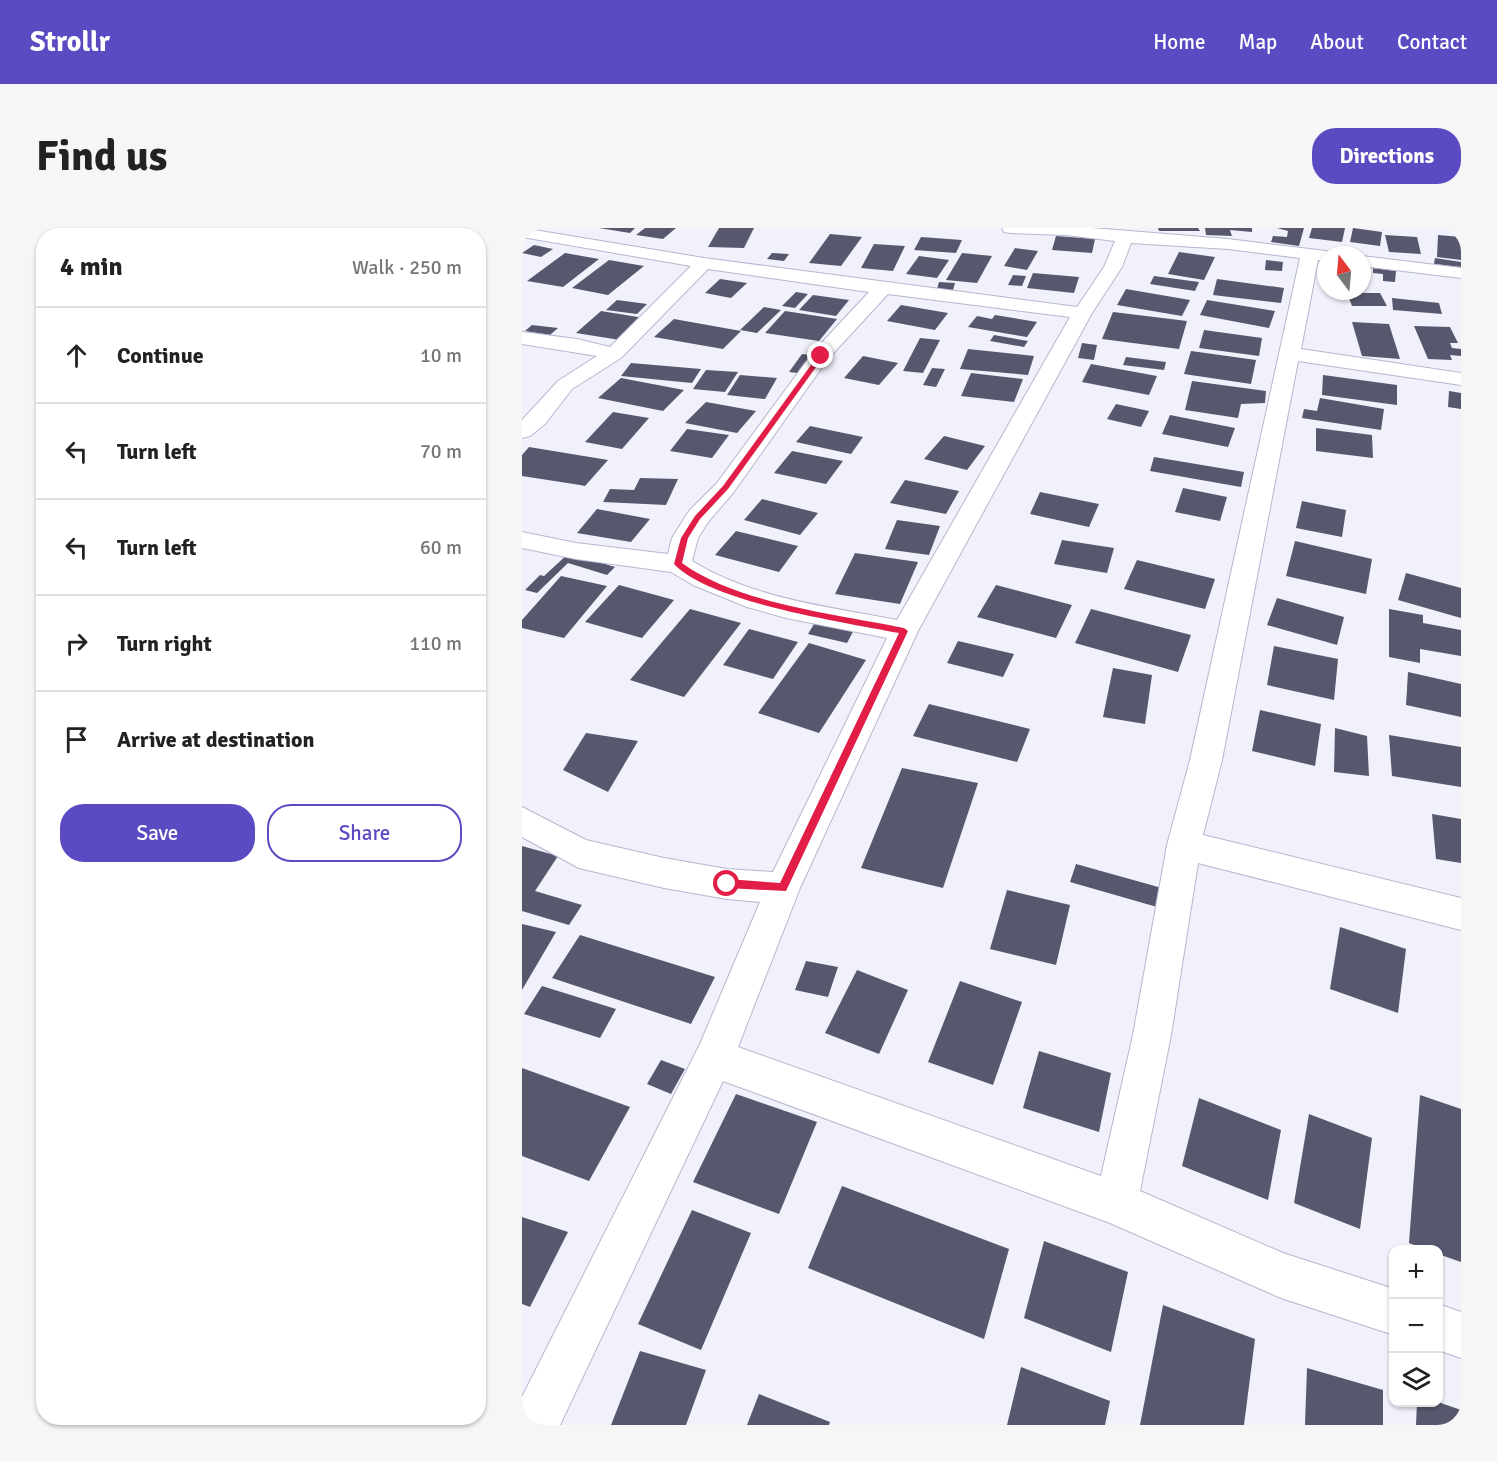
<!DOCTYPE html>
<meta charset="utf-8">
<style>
body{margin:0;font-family:Signika,sans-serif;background:#f6f6f6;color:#222}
.controls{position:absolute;right:18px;bottom:18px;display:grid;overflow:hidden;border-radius:12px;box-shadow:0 2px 4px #0004}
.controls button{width:54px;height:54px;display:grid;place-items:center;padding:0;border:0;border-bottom:2px solid #e0e0e0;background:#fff;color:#222;font:30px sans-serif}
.compass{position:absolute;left:795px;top:18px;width:54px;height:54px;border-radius:50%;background:#fff;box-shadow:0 2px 4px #0004;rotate:344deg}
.stop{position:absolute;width:18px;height:18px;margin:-14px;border:4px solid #e11d48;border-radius:50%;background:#fff}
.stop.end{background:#e11d48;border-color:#fff;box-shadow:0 2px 6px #0008}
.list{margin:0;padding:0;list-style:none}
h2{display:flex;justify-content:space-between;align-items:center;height:78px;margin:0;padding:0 24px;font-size:26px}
h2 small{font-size:20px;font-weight:400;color:#767676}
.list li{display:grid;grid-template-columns:39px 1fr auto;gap:18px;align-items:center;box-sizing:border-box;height:96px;padding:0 24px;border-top:2px solid #e0e0e0}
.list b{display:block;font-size:22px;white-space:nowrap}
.list em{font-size:20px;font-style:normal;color:#767676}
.actions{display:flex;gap:12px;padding:18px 24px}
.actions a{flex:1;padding:14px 0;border:2px solid #5a4bc3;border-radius:24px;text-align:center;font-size:21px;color:#5a4bc3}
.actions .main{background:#5a4bc3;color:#fff}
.icon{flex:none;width:33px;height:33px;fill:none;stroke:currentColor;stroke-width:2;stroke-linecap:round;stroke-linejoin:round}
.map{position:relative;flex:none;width:939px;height:1197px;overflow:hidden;border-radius:24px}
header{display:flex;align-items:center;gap:36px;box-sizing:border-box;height:84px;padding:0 30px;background:#5a4bc3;color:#fff}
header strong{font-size:28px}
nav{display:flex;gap:33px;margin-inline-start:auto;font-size:21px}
.intro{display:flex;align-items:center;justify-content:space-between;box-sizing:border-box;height:144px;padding:0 36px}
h1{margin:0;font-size:42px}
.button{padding:15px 27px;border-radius:24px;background:#5a4bc3;color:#fff;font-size:21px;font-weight:700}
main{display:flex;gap:36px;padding:0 36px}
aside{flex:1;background:#fff;border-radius:24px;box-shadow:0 2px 4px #0004}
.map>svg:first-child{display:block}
</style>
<header>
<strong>Strollr</strong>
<nav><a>Home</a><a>Map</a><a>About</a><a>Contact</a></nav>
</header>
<div class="intro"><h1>Find us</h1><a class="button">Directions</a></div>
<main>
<aside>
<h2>4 min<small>Walk · 250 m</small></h2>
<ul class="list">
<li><svg class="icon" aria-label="ahead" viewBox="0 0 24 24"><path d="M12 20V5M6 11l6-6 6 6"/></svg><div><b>Continue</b></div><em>10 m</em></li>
<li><svg class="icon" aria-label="left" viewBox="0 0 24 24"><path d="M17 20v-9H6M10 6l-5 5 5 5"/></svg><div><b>Turn left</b></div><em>70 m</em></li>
<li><svg class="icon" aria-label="left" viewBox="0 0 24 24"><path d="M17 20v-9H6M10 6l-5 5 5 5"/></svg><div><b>Turn left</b></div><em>60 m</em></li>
<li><svg class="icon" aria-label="right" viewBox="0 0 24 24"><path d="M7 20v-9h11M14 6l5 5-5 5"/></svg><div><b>Turn right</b></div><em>110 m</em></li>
<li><svg class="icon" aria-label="arrive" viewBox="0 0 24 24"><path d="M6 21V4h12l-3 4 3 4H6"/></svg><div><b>Arrive at destination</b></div></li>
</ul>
<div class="actions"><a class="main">Save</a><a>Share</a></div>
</aside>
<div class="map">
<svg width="939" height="1197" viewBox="0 0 939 1197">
<rect width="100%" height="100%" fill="#f0f1fb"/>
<g fill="#57586e">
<polygon points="77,0 113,0 108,5"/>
<polygon points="123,0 154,0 141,11 114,7"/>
<polygon points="197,0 232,0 222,20 186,19"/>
<polygon points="636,0 676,0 678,3 637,3"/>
<polygon points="683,0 730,0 730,4 708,2 710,8 684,7"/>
<polygon points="755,0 782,0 777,18 749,14 751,8 765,9 766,3"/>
<polygon points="790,0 823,0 820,14 787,10"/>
<polygon points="831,0 860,4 858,18 828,14"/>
<polygon points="308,6 340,9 319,38 287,35"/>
<polygon points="863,7 895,9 899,26 867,24"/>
<polygon points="916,7 939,9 939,32 915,29"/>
<polygon points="534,8 573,11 570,25 530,22"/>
<polygon points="399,9 440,12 434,25 392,22"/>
<polygon points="352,16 383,18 371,43 339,40"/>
<polygon points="12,17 31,21 19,29 0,25"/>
<polygon points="493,20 516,23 505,42 482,38"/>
<polygon points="657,24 693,29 682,52 646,46"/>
<polygon points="43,25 77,31 41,59 5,53"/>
<polygon points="250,25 267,26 262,33 245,31"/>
<polygon points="440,25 470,28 455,55 424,52"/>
<polygon points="397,28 427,32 415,50 384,46"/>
<polygon points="913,30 939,34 939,39 912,36"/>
<polygon points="87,32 122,38 86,67 50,60"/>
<polygon points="744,32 761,34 760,43 743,42"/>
<polygon points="851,40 874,43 873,54 861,53 861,46 851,45"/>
<polygon points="511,45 557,49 552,65 505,60"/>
<polygon points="491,47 504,48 500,58 486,57"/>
<polygon points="632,48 677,54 673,63 628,56"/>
<polygon points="198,51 225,55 209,70 183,65"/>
<polygon points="695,51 762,60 759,75 691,67"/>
<polygon points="417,54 433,55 431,62 415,61"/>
<polygon points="604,61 668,72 660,88 595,77"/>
<polygon points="274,64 286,66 273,80 260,78"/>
<polygon points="825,65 858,65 865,78 830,78"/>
<polygon points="291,67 327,72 314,88 277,82"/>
<polygon points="870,70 917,75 920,86 871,82"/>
<polygon points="95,72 125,76 115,86 84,82"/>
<polygon points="685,72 753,83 747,100 678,87"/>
<polygon points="379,77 426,85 413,102 365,93"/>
<polygon points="242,79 259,82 235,105 218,102"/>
<polygon points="79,83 122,90 98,112 54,105"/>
<polygon points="263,83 315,91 297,113 243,105"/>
<polygon points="591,84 665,93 657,121 580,111"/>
<polygon points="473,87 515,94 505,109 446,99 455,88 470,91"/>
<polygon points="152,91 219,103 201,121 132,109"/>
<polygon points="830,94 867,96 878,131 840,128"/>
<polygon points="10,97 36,100 28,107 3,103"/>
<polygon points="892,98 928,99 936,115 928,115 930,120 939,121 939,128 928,127 930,132 906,131"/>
<polygon points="682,102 740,110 737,128 677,120"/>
<polygon points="472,107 506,113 502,119 468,113"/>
<polygon points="398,110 418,112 401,145 381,143"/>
<polygon points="560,115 575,117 572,132 556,130"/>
<polygon points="446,121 512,128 506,147 438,141"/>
<polygon points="669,123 734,132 729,156 662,146"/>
<polygon points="280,126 296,128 284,146 267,144"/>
<polygon points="341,128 376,135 357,157 322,150"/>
<polygon points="604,129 644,134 642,142 601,137"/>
<polygon points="109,135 179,141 170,155 99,148"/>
<polygon points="569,136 635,148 627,167 560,154"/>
<polygon points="410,140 423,141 414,159 401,157"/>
<polygon points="184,142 216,144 203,164 171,161"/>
<polygon points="449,145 501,151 492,174 439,168"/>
<polygon points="218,147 255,150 243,171 205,167"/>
<polygon points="801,147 875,157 875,177 800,167"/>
<polygon points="99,150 162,162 141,183 76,170"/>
<polygon points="670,153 744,163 743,175 719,176 716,190 663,182"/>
<polygon points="927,163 939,165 939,181 926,179"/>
<polygon points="798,170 862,181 859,202 780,190 782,181 795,183"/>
<polygon points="184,174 234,183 215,205 163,195"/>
<polygon points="594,176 627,183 619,199 585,191"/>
<polygon points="91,184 127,190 100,221 63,214"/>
<polygon points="648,187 713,200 706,219 640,206"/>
<polygon points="288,198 341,209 329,226 274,214"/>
<polygon points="794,200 850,207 851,230 794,223"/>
<polygon points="165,201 207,207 190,230 148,223"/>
<polygon points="422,208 463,218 445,242 402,231"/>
<polygon points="7,219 86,232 63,258 58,257 0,248 0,227"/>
<polygon points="270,223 321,233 304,256 252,245"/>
<polygon points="632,229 722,244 719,259 628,243"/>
<polygon points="118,250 156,251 144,277 81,274 88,261 112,262"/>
<polygon points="383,252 437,263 424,286 368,275"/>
<polygon points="661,260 705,269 698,293 653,284"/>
<polygon points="518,264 577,276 567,299 508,286"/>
<polygon points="240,271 296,285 278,307 222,292"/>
<polygon points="780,273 824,282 820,309 774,300"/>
<polygon points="75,281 128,291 109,314 55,305"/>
<polygon points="375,292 418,298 407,327 363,321"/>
<polygon points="214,303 276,318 257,344 193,327"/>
<polygon points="540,312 592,320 585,345 532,336"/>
<polygon points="773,313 850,331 844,366 764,348"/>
<polygon points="47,325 93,339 85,347 46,335 15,365 3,362 18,347 22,348"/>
<polygon points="333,325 396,334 378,376 313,366"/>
<polygon points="615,332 693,351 683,381 602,361"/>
<polygon points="884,345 939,360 939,390 876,372"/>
<polygon points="39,348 85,358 42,410 0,400 0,392"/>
<polygon points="97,357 152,372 120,410 63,394"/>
<polygon points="474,357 550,377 534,410 455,389"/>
<polygon points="755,370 822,389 815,417 745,397"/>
<polygon points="168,381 219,395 162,469 108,452"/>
<polygon points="569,381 669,407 656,444 553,415"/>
<polygon points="867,381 901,387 901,395 939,402 939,428 898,421 898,435 867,429"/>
<polygon points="295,391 333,400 325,415 286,406"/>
<polygon points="227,401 276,414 251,451 201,437"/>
<polygon points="436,413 492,426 481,449 425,435"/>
<polygon points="287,415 344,432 297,505 236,485"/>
<polygon points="752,418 816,431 812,472 745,457"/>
<polygon points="591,440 630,447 623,496 581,489"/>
<polygon points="886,444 939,456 939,489 884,477"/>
<polygon points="407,476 508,501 495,534 391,508"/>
<polygon points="738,482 799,496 793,538 730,523"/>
<polygon points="813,500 845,508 847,548 812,544"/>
<polygon points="64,505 116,513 86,564 41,542"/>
<polygon points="867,507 939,519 939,559 870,548"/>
<polygon points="380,540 456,555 421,660 339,640"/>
<polygon points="910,586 939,591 939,635 914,631"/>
<polygon points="0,618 36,628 13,663 60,677 47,697 0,683"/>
<polygon points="554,636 647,662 642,681 548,654"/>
<polygon points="485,662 548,677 534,737 468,721"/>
<polygon points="0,696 34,704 0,762"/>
<polygon points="818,699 884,721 876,785 808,761"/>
<polygon points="58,707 193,749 169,796 30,750"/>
<polygon points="284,733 316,739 306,769 273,762"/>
<polygon points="335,742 386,762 357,826 303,805"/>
<polygon points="438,753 500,774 471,857 406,834"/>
<polygon points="20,758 94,781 78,810 2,786"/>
<polygon points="517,823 589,845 577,904 501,880"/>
<polygon points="139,832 163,841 149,866 125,856"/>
<polygon points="0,840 108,879 67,953 0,928"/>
<polygon points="214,866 295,894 257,986 171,954"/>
<polygon points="898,867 939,881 939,1034 916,1026 916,1022 905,1022 887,1015"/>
<polygon points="677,870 759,902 746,972 660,938"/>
<polygon points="787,886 850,910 838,1001 772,975"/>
<polygon points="320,958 487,1021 462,1111 286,1040"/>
<polygon points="170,982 229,1005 179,1122 116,1096"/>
<polygon points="0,989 46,1004 8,1079 0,1076"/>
<polygon points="522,1013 606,1044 589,1124 502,1090"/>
<polygon points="641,1077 733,1111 722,1197 618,1197"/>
<polygon points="118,1123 184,1142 164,1197 89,1197"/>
<polygon points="499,1139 588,1173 583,1197 485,1197"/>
<polygon points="785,1140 861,1162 861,1197 783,1197"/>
<polygon points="237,1166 308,1194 307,1197 225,1197"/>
<polygon points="895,1174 916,1174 939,1182 939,1197 894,1197"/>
</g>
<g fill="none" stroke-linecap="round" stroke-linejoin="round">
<defs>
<g id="minor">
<path d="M0,0L182,30L555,79L582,39L593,13L544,7L488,5L482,4L480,0H570L706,11L804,23L812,27H804V33L796,32L779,121L939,145V157L776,133L700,532L681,607L939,670V702L676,635L649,807L618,963L761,1025L872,1061V1107L759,1070L588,995L201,853L38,1197H0V1169L178,816L238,674L205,671L142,660L57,640L0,609V579L64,612L142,630L205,641L251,644L365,410L264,390L225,379L171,357L149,344L54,331L0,320V304L54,315L146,326L150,310L167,283L195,255L292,123L347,64L186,41L99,130L50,161L23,196L8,208L0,210V192L36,153L75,128L0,116V104L55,111L88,119L169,38L0,9ZM609,15L706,21L778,30L668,532L645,617L611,807L579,948L216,819L278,660L396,403L570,85L600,39ZM366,66L548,89L375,392C304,378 232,371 170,333L176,310L186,294L211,265L306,131Z"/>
<polygon points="840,28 939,40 939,50 840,38"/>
<polygon points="916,1076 939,1084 939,1130 916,1122"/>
</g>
</defs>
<use href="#minor" stroke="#b6b7d0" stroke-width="2"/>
<use href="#minor" fill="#fff" fill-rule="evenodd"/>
</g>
<path fill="#e11d48" d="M297,126L302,128L206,261L178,291L166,310L160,335C216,376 314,386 382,400L386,403L264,663L205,660L200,656L205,651L258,655L377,405C322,394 189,375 152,336L159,310L173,288L201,258Z"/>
</svg>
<div class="controls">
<button>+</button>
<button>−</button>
<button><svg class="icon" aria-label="layers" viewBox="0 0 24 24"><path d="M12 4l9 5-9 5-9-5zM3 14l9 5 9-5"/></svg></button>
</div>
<svg class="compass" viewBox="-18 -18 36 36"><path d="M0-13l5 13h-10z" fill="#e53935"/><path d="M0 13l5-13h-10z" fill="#767676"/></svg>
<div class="stop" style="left:205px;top:656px"></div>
<div class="stop end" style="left:299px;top:128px"></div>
</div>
</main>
